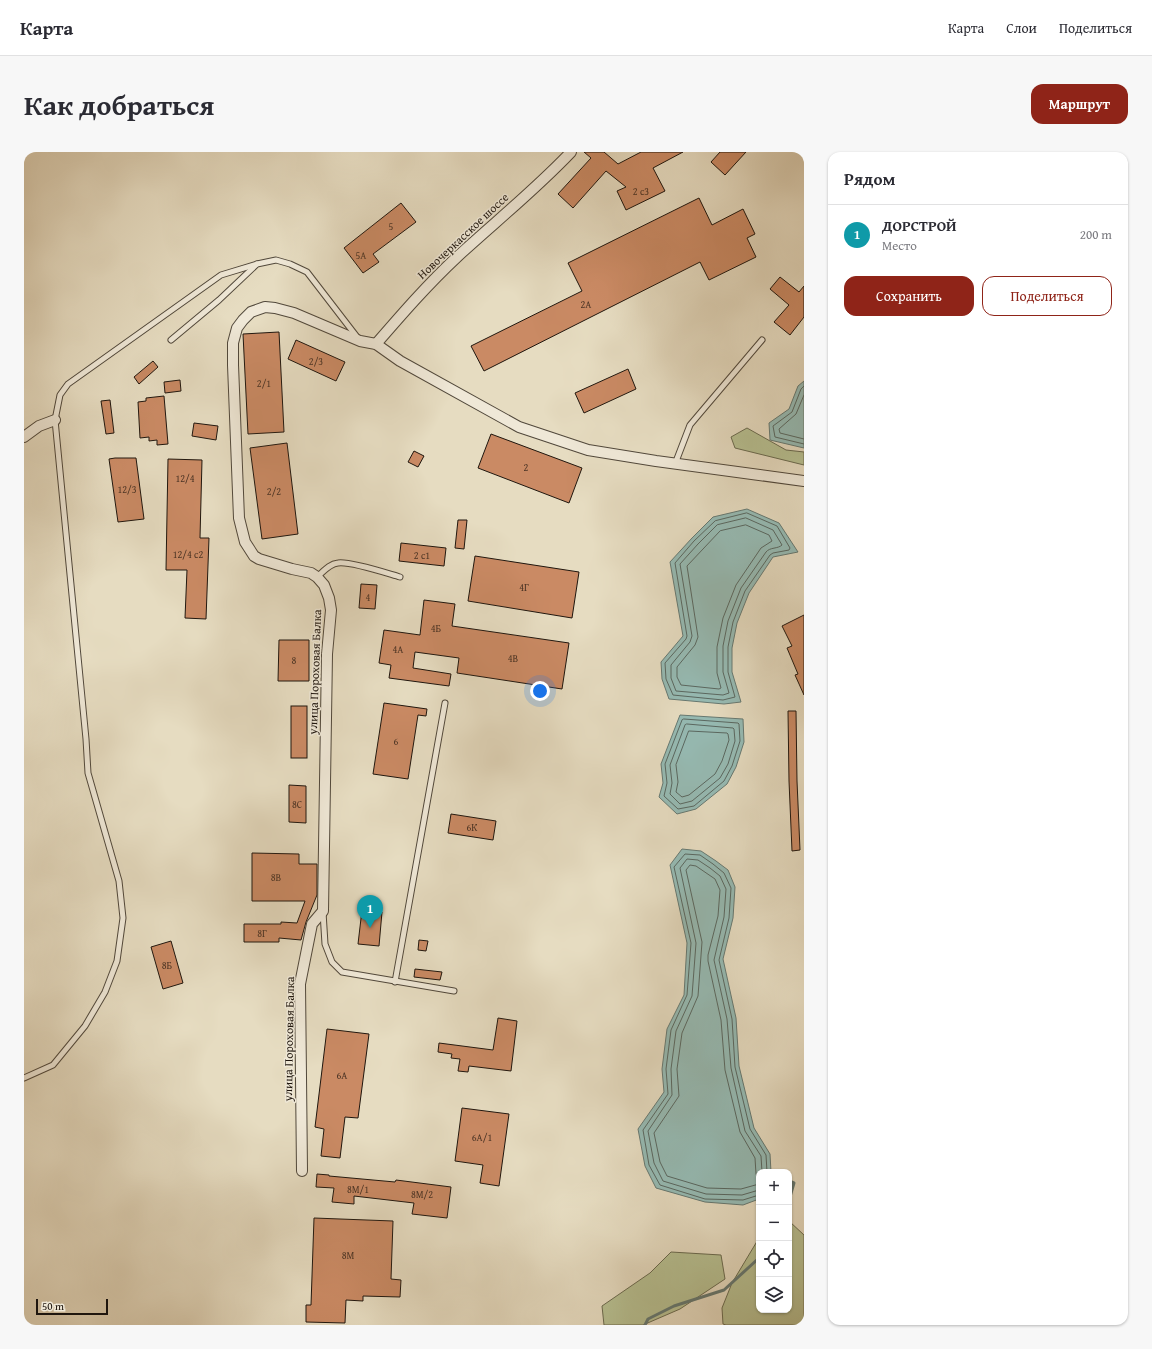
<!DOCTYPE html>
<html lang="ru">
<meta charset="utf-8">
<style>
body{margin:0;font-family:"Gentium Book Plus",serif;background:#f7f7f7;color:#2b2b33}
.controls{position:absolute;right:12px;bottom:12px;display:grid;overflow:hidden;border-radius:8px;box-shadow:0 1px 3px #0004}
.controls button{width:36px;height:36px;display:grid;place-items:center;padding:0;border:0;border-bottom:1px solid #e1e1e2;background:#fff;color:#2b2b33;font:20px sans-serif}
.scale{position:absolute;left:12px;bottom:10px;width:72px;box-sizing:border-box;padding-left:4px;border:2px solid #1f160e;border-top:0;font-size:11px;line-height:14px;white-space:nowrap;color:#1f160e;-webkit-text-stroke:3px #efe8d7;paint-order:stroke}
.you{position:absolute;left:516px;top:539px;width:14px;height:14px;margin:-10px;border:3px solid #fff;border-radius:50%;background:#1a73e8;box-shadow:0 0 0 6px #1a73e833}
.badge{display:grid;place-items:center;width:26px;height:26px;border-radius:50%;background:#8f2418;color:#fff;font-size:13px;font-weight:700}
.pin{position:absolute;translate:-50% -33px;filter:drop-shadow(0 1px 2px #0008)}
.pin::after{content:'';position:absolute;top:21px;width:14px;height:12px;background:inherit;clip-path:polygon(0 0,100% 0,50% 100%)}
.list{margin:0;padding:0;list-style:none}
h2{display:flex;justify-content:space-between;align-items:center;height:52px;margin:0;padding:0 16px;font-size:17px}
h2 small{font-size:13px;font-weight:400;color:#7c7c81}
.list li{display:grid;grid-template-columns:26px 1fr auto;gap:12px;align-items:center;box-sizing:border-box;height:60px;padding:0 16px;border-top:1px solid #e1e1e2}
.list b{display:block;font-size:15px;white-space:nowrap}
.list p{margin:0;font-size:13px;white-space:nowrap;color:#7c7c81}
.list em{font-size:13px;font-style:normal;color:#7c7c81}
.actions{display:flex;gap:8px;padding:12px 16px}
.actions a{flex:1;padding:9px 0;border:1px solid #8f2418;border-radius:12px;text-align:center;font-size:14px;color:#8f2418}
.actions .main{background:#8f2418;color:#fff}
.icon{flex:none;width:22px;height:22px;fill:none;stroke:currentColor;stroke-width:2;stroke-linecap:round;stroke-linejoin:round}
.map{position:relative;flex:none;width:780px;height:1173px;overflow:hidden;border-radius:12px}
header{display:flex;align-items:center;gap:24px;box-sizing:border-box;height:56px;padding:0 20px;background:#fff;border-bottom:1px solid #e1e1e2}
header strong{font-size:19px}
nav{display:flex;gap:22px;margin-inline-start:auto;font-size:14px}
.intro{display:flex;align-items:center;justify-content:space-between;box-sizing:border-box;height:96px;padding:0 24px}
h1{margin:0;font-size:28px}
.button{padding:10px 18px;border-radius:12px;background:#8f2418;color:#fff;font-size:14px;font-weight:700}
main{display:flex;gap:24px;padding:0 24px}
aside{flex:1;background:#fff;border-radius:12px;box-shadow:0 1px 3px #0004}
.map>svg:first-child{display:block}
</style>
<header>
<strong>Карта</strong>
<nav><a>Карта</a><a>Слои</a><a>Поделиться</a></nav>
</header>
<div class="intro"><h1>Как добраться</h1><a class="button">Маршрут</a></div>
<main>
<div class="map">
<svg width="780" height="1173" viewBox="0 0 780 1173">
<rect width="100%" height="100%" fill="#e6dcc1"/>
<filter id="stains"><feTurbulence type="fractalNoise" baseFrequency=".005" numOctaves="4"/><feColorMatrix values="0 0 0 0 .2 0 0 0 0 .09 0 0 0 0 .02 0 0 0 .5 -.17"/></filter>
<radialGradient id="worn" r=".72"><stop offset=".6" stop-color="#630" stop-opacity="0"/><stop offset="1" stop-color="#630" stop-opacity=".3"/></radialGradient>
<g fill="#b7c092" stroke="#6b6b50">
<polygon points="723,276 762,298 780,300 780,313 711,296 707,285"/>
<polygon points="765,1069 780,1083 780,1173 702,1173 699,1172 698,1156 708,1131 735,1086 735,1158 765,1158"/>
<polygon points="647,1100 697,1103 701,1127 656,1157 619,1173 580,1173 578,1154 626,1121"/>
</g>
<g fill="#96bbb4" stroke="#667972">
<polygon points="780,229 780,296 746,288 745,271 765,257 774,234"/>
<polygon points="723,357 755,371 774,400 749,405 725,441 713,471 708,496 708,520 717,550 700,552 645,547 638,527 637,510 659,484 646,410 668,386 689,365"/>
<polygon points="656,563 719,567 720,590 712,615 703,632 672,657 653,662 635,645 639,631 637,612"/>
<polygon points="658,697 677,699 692,709 704,718 711,735 709,766 699,807 712,866 715,914 730,976 746,1002 747,1020 735,1020 735,1047 719,1053 681,1050 632,1036 621,1014 614,977 640,940 638,917 643,877 660,843 663,791 646,713"/>
</g>
<g fill="none" stroke-linecap="round" stroke-linejoin="round">
<g stroke="#5a6861" stroke-width="1">
<polyline points="780,234 777,237 768,260 749,274 751,285 780,292"/>
<polyline points="780,243 772,262 755,277 756,281 780,287"/>
<polygon points="723,361 753,374 766,396 765,398 749,401 746,403 721,439 709,470 704,495 704,520 711,545 699,548 649,543 642,527 641,511 662,487 663,484 651,411 670,389 691,369"/>
<path d="M722,366L749,378L758,393C754,397 746,395 742,400L717,436L704,469L699,494V520L705,541L699,543L652,539L647,526V513L666,490L668,484L656,412L674,392L693,373Z"/>
<polygon points="722,373 745,383 748,389 737,396 712,433 699,466 693,495 693,521 697,536 695,537 657,533 653,525 653,515 671,493 674,485 663,414 696,379"/>
<polygon points="660,567 714,571 715,572 716,589 708,614 700,629 670,654 654,657 640,644 643,631 641,612 658,568"/>
<polygon points="663,572 709,576 710,577 711,589 704,612 696,626 668,649 656,652 646,642 648,631 646,613 661,573"/>
<polygon points="665,579 703,581 704,582 705,588 698,609 691,622 665,643 658,645 652,640 654,630 652,613"/>
<polyline points="735,1029 732,1022 731,1006 716,980 701,918 697,868 684,809 684,803 694,764 696,738 691,727 672,714 666,713 662,718 678,790 674,844 658,881 653,917 655,944 630,981 636,1010 643,1024 683,1036 717,1037 735,1032"/>
<polyline points="735,1038 718,1043 682,1042 639,1029 630,1011 624,979 648,943 647,917 652,879 668,844 672,791 656,716 663,707 674,708 686,716 696,724 702,737 700,765 690,808 703,867 707,916 721,979 737,1004 738,1020"/>
<polyline points="735,1043 719,1048 681,1047 636,1033 625,1013 619,978 644,942 642,917 647,878 663,843 667,791 650,715 661,702 676,703 689,712 700,721 707,736 705,766 695,808 708,867 711,915 726,977 742,1003 743,1020"/>
</g>
<g stroke="#667972" stroke-width="3">
<polyline points="765,1029 770,1031 765,1048"/>
<polyline points="621,1173 624,1167 650,1154 700,1138 735,1106"/>
</g>
</g>
<g fill="#ca8a64" stroke="#1f160e">
<polygon points="560,0 580,0 594,12 617,0 659,0 629,16 641,39 602,58 593,39 602,35 582,19 549,56 534,42 567,6"/>
<polygon points="696,0 722,0 701,23 687,10"/>
<polygon points="675,46 688,73 719,57 731,82 723,86 732,105 685,128 676,110 460,219 447,194 558,139 544,111"/>
<polygon points="377,51 392,70 349,102 355,110 339,121 320,96"/>
<polygon points="756,125 775,140 780,134 780,165 766,183 750,170 765,153 746,137"/>
<polygon points="255,180 260,280 224,282 219,182"/>
<polygon points="272,188 321,210 312,229 264,207"/>
<polygon points="129,209 134,215 115,232 110,225"/>
<polygon points="604,217 612,237 560,261 551,241"/>
<polygon points="156,228 157,239 141,241 140,230"/>
<polygon points="140,244 144,292 133,293 133,288 125,289 125,285 116,286 114,250 122,249 122,246"/>
<polygon points="86,248 90,281 82,282 77,249"/>
<polygon points="170,271 194,274 192,288 168,284"/>
<polygon points="467,282 558,316 545,351 454,316"/>
<polygon points="263,291 274,382 238,387 226,296"/>
<polygon points="390,299 400,304 394,315 384,310"/>
<polygon points="91,306 112,306 120,367 94,370 85,307"/>
<polygon points="144,307 178,308 176,386 185,386 182,467 161,466 163,418 142,418"/>
<polygon points="434,368 443,368 440,397 431,396"/>
<polygon points="377,391 422,396 420,414 375,409"/>
<polygon points="451,404 555,420 548,466 444,449"/>
<polygon points="337,432 353,433 351,457 335,456"/>
<polygon points="400,448 431,452 428,474 545,491 538,537 433,521 435,506 391,500 389,516 427,522 425,534 365,526 367,513 355,511 360,478 396,483"/>
<polygon points="780,463 780,543 771,523 774,522 763,496 768,494 758,474"/>
<polygon points="255,488 285,488 285,529 254,529"/>
<polygon points="360,551 403,557 402,564 394,563 384,627 349,622"/>
<rect x="267" y="554" width="16" height="52"/>
<polygon points="764,559 772,559 773,629 776,698 768,699 765,629"/>
<polygon points="265,633 282,634 282,671 265,670"/>
<polygon points="427,662 472,669 469,688 424,681"/>
<polygon points="228,701 275,702 275,712 293,712 293,743 282,770 277,788 255,786 255,790 220,790 220,772 257,772 257,770 273,771 281,749 228,749"/>
<polygon points="338,758 358,760 355,794 334,792"/>
<polygon points="395,788 404,789 402,799 394,798"/>
<polygon points="147,789 159,831 139,837 127,795"/>
<polygon points="391,817 418,820 416,828 390,825"/>
<polygon points="474,866 493,869 487,919 445,914 444,920 434,919 436,907 427,906 428,902 414,900 415,891 469,898"/>
<polygon points="303,877 345,882 334,966 321,965 316,1006 297,1004 300,977 291,975"/>
<polygon points="438,956 485,962 475,1034 456,1031 459,1013 431,1009"/>
<polygon points="293,1022 305,1023 305,1024 371,1030 372,1028 427,1035 423,1066 388,1062 390,1051 330,1044 330,1052 308,1050 310,1036 292,1035"/>
<polygon points="290,1066 369,1069 367,1127 377,1128 376,1145 339,1144 339,1149 322,1148 321,1171 282,1170 282,1153 287,1153"/>
</g>
<g fill="none" stroke-linecap="round" stroke-linejoin="round">
<defs>
<g id="service">
<polyline points="147,188 195,148 233,112 252,108 266,112 283,120 333,185"/>
<polyline points="651,312 666,273 738,188"/>
<path d="M293,425C299,420 305,412 314,411C326,409 362,421 376,425"/>
<polyline points="299,760 301,792 308,810 318,820 430,839"/>
<polyline points="371,830 421,551"/>
<polyline points="0,926 29,913 61,874 81,840 93,809 99,766 95,729 64,621 62,587 31,268 36,243 44,232 197,123 233,112"/>
</g>
<g id="minor">
<path d="M352,192C378,162 404,132 433,105C471,70 511,38 547,0"/>
<polyline points="0,285 15,274 31,268"/>
<polyline points="278,1019 276,832 288,772 299,759 303,502 307,458 305,446 300,433 293,425 287,421 268,417 235,407 230,404 221,390 215,366 209,213 209,191 213,176 219,168 227,160 241,155 251,156 270,161 336,189 352,192 376,209 495,275 564,298 632,309 780,329"/>
</g>
</defs>
<use href="#service" stroke="#51483b" stroke-width="7"/>
<use href="#minor" stroke="#51483b" stroke-width="12"/>
<use href="#service" stroke="#efe8d7" stroke-width="5"/>
<use href="#minor" stroke="#efe8d7" stroke-width="10"/>
</g>
<g text-anchor="middle" stroke-width="3" stroke-linejoin="round" paint-order="stroke">
<g font-size="10" fill="#4a3324">
<text x="617" y="43">2 с3</text>
<text x="367" y="78">5</text>
<text x="337" y="107">5А</text>
<text x="562" y="156">2А</text>
<text x="292" y="213">2/3</text>
<text x="240" y="235">2/1</text>
<text x="502" y="319">2</text>
<text x="161" y="330">12/4</text>
<text x="103" y="341">12/3</text>
<text x="250" y="343">2/2</text>
<text x="164" y="406">12/4 с2</text>
<text x="398" y="407">2 с1</text>
<text x="500" y="439">4Г</text>
<text x="344" y="449">4</text>
<text x="412" y="480">4Б</text>
<text x="374" y="501">4А</text>
<text x="489" y="510">4В</text>
<text x="270" y="512">8</text>
<text x="372" y="593">6</text>
<text x="273" y="656">8С</text>
<text x="448" y="679">6К</text>
<text x="252" y="729">8В</text>
<text x="238" y="785">8Г</text>
<text x="143" y="817">8Б</text>
<text x="318" y="927">6А</text>
<text x="458" y="989">6А/1</text>
<text x="334" y="1041">8М/1</text>
<text x="398" y="1046">8М/2</text>
<text x="324" y="1107">8М</text>
</g>
<g font-size="12" fill="#1f160e" stroke="#efe8d7">
<text transform="translate(439 84) rotate(-43)" y="4">Новочеркасское шоссе</text>
<text transform="translate(291 520) rotate(-88)" y="4">улица Пороховая Балка</text>
<text transform="translate(265 887) rotate(-89)" y="4">улица Пороховая Балка</text>
</g>
</g>
<rect width="100%" height="100%" filter="url(#stains)"/>
<rect width="100%" height="100%" fill="url(#worn)"/>
</svg>
<div class="controls">
<button>+</button>
<button>−</button>
<button><svg class="icon" aria-label="locate" viewBox="0 0 24 24"><circle cx="12" cy="12" r="6"/><path d="M12 2v4M12 18v4M2 12h4M18 12h4"/></svg></button>
<button><svg class="icon" aria-label="layers" viewBox="0 0 24 24"><path d="M12 4l9 5-9 5-9-5zM3 14l9 5 9-5"/></svg></button>
</div>
<div class="scale">50 m</div>
<div class="you"></div>
<div class="pin badge" style="left:346px;top:776px;background:#0f9aa8">1</div>
</div>
<aside>
<h2>Рядом<small></small></h2>
<ul class="list">
<li><span class="badge" style="background:#0f9aa8">1</span><div><b>ДОРСТРОЙ</b><p>Место</p></div><em>200 m</em></li>
</ul>
<div class="actions"><a class="main">Сохранить</a><a>Поделиться</a></div>
</aside>
</main>
